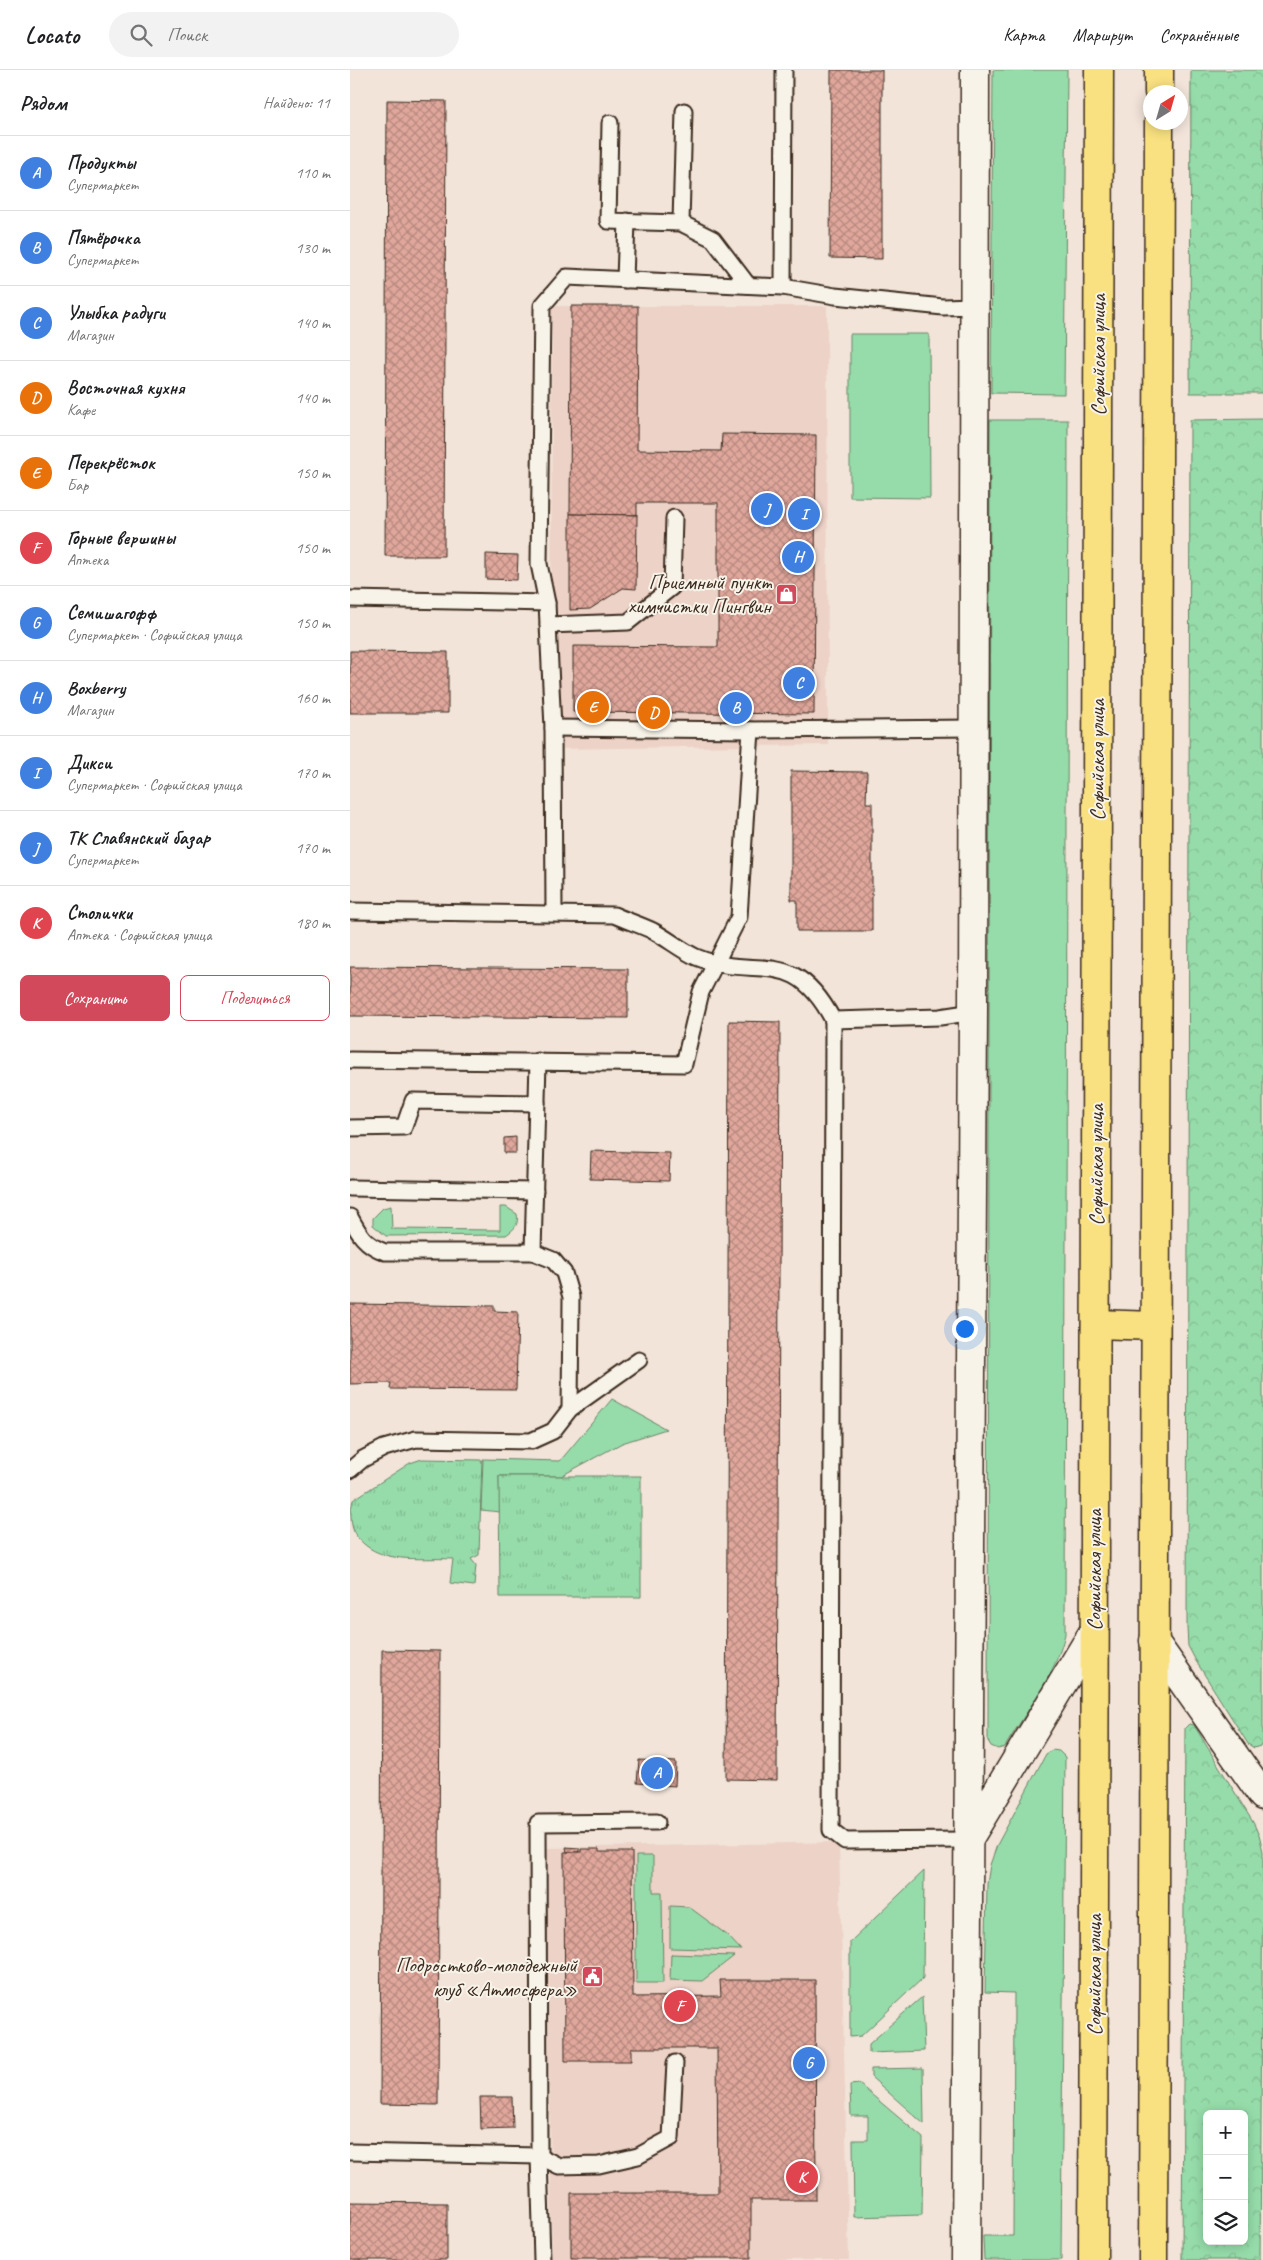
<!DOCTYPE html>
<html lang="ru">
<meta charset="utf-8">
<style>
body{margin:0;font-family:Caveat,sans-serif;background:#f2f2f2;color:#202124}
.controls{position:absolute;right:15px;bottom:15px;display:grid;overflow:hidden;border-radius:8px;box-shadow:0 2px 12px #0003}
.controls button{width:45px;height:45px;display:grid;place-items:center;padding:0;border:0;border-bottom:1px solid #e0e0e0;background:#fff;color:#202124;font:25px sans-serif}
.compass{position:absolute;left:793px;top:15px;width:45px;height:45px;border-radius:50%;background:#fff;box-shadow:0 2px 12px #0003;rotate:37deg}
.you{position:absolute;left:614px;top:1258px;width:18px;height:18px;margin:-12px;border:4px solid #fff;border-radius:50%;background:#1a73e8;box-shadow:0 0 0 8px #1a73e833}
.badge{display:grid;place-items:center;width:32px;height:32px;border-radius:50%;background:#d1495b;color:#fff;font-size:16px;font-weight:700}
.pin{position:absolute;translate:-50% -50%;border:2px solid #fff;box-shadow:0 1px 5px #0006}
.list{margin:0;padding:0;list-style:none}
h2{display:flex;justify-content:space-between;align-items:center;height:65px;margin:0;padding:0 20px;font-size:21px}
h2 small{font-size:16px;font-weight:400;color:#757577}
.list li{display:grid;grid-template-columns:32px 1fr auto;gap:15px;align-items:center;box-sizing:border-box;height:75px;padding:0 20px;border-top:1px solid #e0e0e0}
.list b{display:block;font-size:19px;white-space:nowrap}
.list p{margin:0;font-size:16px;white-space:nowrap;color:#757577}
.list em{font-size:16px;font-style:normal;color:#757577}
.actions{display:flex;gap:10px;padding:15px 20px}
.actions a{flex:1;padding:11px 0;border:1px solid #d1495b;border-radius:8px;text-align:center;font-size:18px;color:#d1495b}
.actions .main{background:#d1495b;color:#fff}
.icon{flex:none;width:28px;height:28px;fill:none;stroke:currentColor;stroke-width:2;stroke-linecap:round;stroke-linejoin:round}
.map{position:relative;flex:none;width:913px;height:2190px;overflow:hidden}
header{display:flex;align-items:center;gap:30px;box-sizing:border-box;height:70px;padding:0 25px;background:#fff;border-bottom:1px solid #e0e0e0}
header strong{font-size:24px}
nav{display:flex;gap:28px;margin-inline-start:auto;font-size:18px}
.search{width:350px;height:45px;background:#f2f2f2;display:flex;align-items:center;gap:12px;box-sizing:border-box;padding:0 18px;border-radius:28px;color:#757577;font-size:19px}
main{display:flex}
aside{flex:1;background:#fff}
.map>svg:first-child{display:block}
</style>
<header>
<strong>Locato</strong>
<div class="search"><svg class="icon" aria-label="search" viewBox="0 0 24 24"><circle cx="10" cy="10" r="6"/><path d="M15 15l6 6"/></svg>Поиск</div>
<nav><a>Карта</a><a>Маршрут</a><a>Сохранённые</a></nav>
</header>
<main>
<aside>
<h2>Рядом<small>Найдено: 11</small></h2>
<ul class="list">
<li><span class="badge" style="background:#3f7fe0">A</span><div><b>Продукты</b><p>Супермаркет</p></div><em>110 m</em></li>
<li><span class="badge" style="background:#3f7fe0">B</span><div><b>Пятёрочка</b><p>Супермаркет</p></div><em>130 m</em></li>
<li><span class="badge" style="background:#3f7fe0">C</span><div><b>Улыбка радуги</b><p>Магазин</p></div><em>140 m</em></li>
<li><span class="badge" style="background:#e8710a">D</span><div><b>Восточная кухня</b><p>Кафе</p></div><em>140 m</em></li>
<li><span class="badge" style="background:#e8710a">E</span><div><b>Перекрёсток</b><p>Бар</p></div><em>150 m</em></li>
<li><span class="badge" style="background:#e0444e">F</span><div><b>Горные вершины</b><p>Аптека</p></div><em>150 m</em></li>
<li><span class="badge" style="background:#3f7fe0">G</span><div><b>Семишагофф</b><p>Супермаркет · Софийская улица</p></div><em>150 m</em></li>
<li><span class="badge" style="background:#3f7fe0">H</span><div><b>Boxberry</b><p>Магазин</p></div><em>160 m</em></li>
<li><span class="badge" style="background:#3f7fe0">I</span><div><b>Дикси</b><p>Супермаркет · Софийская улица</p></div><em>170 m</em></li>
<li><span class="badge" style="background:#3f7fe0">J</span><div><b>ТК Славянский базар</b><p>Супермаркет</p></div><em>170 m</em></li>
<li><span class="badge" style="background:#e0444e">K</span><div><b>Столички</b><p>Аптека · Софийская улица</p></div><em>180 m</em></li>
</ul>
<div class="actions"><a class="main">Сохранить</a><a>Поделиться</a></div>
</aside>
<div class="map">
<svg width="913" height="2190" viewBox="0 0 913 2190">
<defs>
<pattern id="forest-crowns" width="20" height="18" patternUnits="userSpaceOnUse" patternTransform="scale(1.25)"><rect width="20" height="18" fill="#96dcaa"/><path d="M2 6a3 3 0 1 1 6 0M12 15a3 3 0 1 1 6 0" fill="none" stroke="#82bd92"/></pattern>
<pattern id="park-tufts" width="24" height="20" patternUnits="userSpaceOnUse" patternTransform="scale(1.25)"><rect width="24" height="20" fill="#96dcaa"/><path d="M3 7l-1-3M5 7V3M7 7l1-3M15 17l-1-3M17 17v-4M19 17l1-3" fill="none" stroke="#82bd92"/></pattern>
<pattern id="building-cross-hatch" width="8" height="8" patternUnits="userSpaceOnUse" patternTransform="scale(1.25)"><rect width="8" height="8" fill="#e0a79c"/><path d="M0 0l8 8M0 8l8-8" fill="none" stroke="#b7887f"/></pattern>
</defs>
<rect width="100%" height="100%" fill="#f2e4d9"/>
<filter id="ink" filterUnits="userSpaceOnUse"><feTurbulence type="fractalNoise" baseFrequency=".02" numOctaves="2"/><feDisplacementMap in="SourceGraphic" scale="10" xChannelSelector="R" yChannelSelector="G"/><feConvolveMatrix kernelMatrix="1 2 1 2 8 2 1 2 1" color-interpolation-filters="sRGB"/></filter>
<g filter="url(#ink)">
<g fill="#edd2c7">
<polygon points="202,236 477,236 478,675 201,679"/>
<polygon points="489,1772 499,2190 202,2190 196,1778"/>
</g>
<g fill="#96dcaa" stroke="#688364">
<polygon points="643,0 717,0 714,324 641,323"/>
<polygon points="500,264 579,264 580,428 500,427"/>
<path d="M640,350H718L715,1564C706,1605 676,1641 655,1677L648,1679L641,1676L638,1671Z"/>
<path d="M41,1136L42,1159L150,1160V1137H156L167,1144C169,1154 165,1159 156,1165L36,1166L23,1155V1148L33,1138Z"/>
<polygon points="262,1329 316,1359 272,1373 211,1406 149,1406 150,1442 131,1440 133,1389 210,1391"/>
<polygon points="702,1680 709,1681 715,1687 711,2190 634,2190 633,2166 663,2166 664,1923 635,1922 637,1814 640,1795 647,1775 696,1684"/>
<polygon points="286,1786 303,1786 303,1822 312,1822 313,1913 286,1913"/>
<polygon points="574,1801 573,1908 511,1966 500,1967 500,1872"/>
<polygon points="320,1836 339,1837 377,1865 391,1880 320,1878"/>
<polygon points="321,1884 384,1886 352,1911 320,1910"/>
<polygon points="572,1927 574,1981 519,1983 519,1974"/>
<polygon points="573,1998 574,2054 521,2007 521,1999"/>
<polygon points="509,2014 573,2068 572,2145 504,2147 503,2070 518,2070 518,2046 501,2046 500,2015"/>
</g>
<g fill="url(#forest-crowns)" stroke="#688364" fill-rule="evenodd">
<polygon points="841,0 913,0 913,323 840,323"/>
<polygon points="913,349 913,1672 910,1676 904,1678 898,1674 846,1591 838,1576 837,1558 840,350"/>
<path d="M839,1654L844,1655L904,1754L910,1768L913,1782L910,2190H832L835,1658ZM857,2044H894V2171H857Z"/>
</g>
<g fill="url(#park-tufts)" stroke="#688364">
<path d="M72,1389L132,1390L129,1485L121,1489L126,1495L124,1516L100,1513L103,1489C69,1487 27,1496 5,1464C0,1454 0,1441 3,1430L60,1393Z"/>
<polygon points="149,1406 291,1406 291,1527 150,1527"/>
</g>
<g fill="url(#building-cross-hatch)" stroke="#3b2a1e">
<polygon points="481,0 532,0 532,189 480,188"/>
<polygon points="37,30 96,31 94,486 35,486"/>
<polygon points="221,236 288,236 287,380 371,381 372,364 466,365 464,644 223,642 223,576 368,577 368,433 287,433 287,445 220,444"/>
<polygon points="220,444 287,445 286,519 273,518 240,539 220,540"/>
<polygon points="136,484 168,485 167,510 136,509"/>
<polygon points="0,581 98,582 98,643 0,643"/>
<polygon points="441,701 517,702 516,733 522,733 522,861 447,861 447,830 441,830"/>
<polygon points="0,897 278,899 278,948 0,946"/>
<polygon points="379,951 430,952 427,1710 376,1709"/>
<polygon points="166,1067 166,1083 154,1083 154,1068"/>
<polygon points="241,1081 320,1083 319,1111 240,1109"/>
<polygon points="0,1234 144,1236 144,1241 168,1242 166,1320 40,1319 41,1313 0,1314"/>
<polygon points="32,1580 90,1581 88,2035 30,2034"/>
<polygon points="289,1690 326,1692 325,1716 287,1713"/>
<polygon points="216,1777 229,1778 229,1782 217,1782"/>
<polygon points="231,1779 249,1779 249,1782 282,1782 283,1927 371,1926 370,1910 465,1910 466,2130 401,2130 401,2188 221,2188 221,2123 368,2123 367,1978 281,1978 281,1991 215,1991 214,1782 231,1782"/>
<polygon points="130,2027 162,2027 163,2058 131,2059"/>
<polygon points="0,2132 97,2133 97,2190 0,2190"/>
</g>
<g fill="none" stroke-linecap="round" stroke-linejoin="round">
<defs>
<g id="service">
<polyline points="260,53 258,151 331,153 334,41"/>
<polyline points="331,153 363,169 398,215"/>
<polyline points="275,210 277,151"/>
<polyline points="433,217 434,0"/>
<polyline points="0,529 197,533"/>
<polyline points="198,555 278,552 322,517 324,448"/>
<polyline points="203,658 401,660 623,658"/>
<path d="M0,841L264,845C277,851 291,855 303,861C318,869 331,880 346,887C408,912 442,873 483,950L590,947L623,942"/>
<polyline points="204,843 203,658 197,533 189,494 192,236 217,207 433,217 485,226 593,237 623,236"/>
<polyline points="483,950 481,1760 495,1771 617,1770"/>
<polyline points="0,990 334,994 351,922 389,847 401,660"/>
<polyline points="0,1058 54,1057 63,1031 187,1033"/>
<polyline points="0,1118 185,1121"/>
<path d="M0,1147C9,1164 15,1175 35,1182H183L203,1190L214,1203L221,1227L220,1339L203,1361L181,1371L66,1369L34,1378L13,1389L0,1400"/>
<polyline points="183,1182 188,991"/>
<polyline points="220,1339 289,1290"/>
<polyline points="0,2082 189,2086 209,2096 249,2095 288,2086 321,2068 325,1993"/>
<polyline points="192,2190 189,2086 188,1753 307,1752"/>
</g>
<g id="minor">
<polyline points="804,1571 913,1726"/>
<polyline points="618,1770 744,1561"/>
<polyline points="616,2190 623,942 625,0"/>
</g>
<g id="primary">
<polyline points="809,22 809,0"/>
<polyline points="746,1254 805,1256"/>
<polyline points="743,2190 749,0"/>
<polyline points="803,2190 809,52"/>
</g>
</defs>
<use href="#service" stroke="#3b2a1e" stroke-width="19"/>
<use href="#minor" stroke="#3b2a1e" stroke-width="31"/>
<use href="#primary" stroke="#3b2a1e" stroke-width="31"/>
<use href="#service" stroke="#f7f3e8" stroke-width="15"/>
<use href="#minor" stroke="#f7f3e8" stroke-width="28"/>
<use href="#primary" stroke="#f9e181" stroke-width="28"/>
</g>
</g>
<defs>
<symbol id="shop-square" viewBox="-11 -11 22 22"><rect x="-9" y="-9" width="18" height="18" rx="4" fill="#d1495b" stroke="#f7f3e8"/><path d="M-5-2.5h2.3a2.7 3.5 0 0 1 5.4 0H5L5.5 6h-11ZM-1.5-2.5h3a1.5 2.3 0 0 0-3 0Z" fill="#fff"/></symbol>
<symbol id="civic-square" viewBox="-11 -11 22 22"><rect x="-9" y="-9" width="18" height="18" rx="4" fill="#d1495b" stroke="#f7f3e8"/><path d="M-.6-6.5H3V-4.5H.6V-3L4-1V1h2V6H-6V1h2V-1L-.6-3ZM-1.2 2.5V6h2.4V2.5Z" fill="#fff"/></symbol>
</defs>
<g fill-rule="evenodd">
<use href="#shop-square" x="424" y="512" width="25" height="25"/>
<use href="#civic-square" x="230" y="1894" width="25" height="25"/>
</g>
<g text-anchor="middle" stroke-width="4" stroke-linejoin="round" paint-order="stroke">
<g font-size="21" fill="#3b2a1e" stroke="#f7f3e8">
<text transform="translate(748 285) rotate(-90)" y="7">Софийская улица</text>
<text transform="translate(747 690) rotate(-90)" y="7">Софийская улица</text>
<text transform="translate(746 1095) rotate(-90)" y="7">Софийская улица</text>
<text transform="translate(744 1500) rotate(-90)" y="7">Софийская улица</text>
<text transform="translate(744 1905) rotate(-90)" y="7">Софийская улица</text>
</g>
<g font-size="21" fill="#3b2a1e" stroke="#f7f3e8" text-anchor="end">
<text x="421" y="519">Приемный пункт<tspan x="421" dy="24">химчистки Пингвин</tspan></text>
<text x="227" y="1902">Подростково-молодежный<tspan x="227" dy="24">клуб «Атмосфера»</tspan></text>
</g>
</g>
</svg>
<div class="controls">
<button>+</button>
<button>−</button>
<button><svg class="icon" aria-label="layers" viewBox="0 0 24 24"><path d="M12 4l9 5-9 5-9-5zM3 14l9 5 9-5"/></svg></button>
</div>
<svg class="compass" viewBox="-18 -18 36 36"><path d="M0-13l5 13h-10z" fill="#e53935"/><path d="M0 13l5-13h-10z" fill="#757577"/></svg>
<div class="you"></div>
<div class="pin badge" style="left:307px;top:1703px;background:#3f7fe0">A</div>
<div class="pin badge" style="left:386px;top:638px;background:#3f7fe0">B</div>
<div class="pin badge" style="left:449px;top:613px;background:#3f7fe0">C</div>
<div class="pin badge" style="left:304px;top:643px;background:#e8710a">D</div>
<div class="pin badge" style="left:243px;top:637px;background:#e8710a">E</div>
<div class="pin badge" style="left:330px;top:1936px;background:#e0444e">F</div>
<div class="pin badge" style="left:459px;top:1993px;background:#3f7fe0">G</div>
<div class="pin badge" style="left:448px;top:487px;background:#3f7fe0">H</div>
<div class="pin badge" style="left:454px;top:444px;background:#3f7fe0">I</div>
<div class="pin badge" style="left:417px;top:439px;background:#3f7fe0">J</div>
<div class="pin badge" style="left:452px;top:2107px;background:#e0444e">K</div>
</div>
</main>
